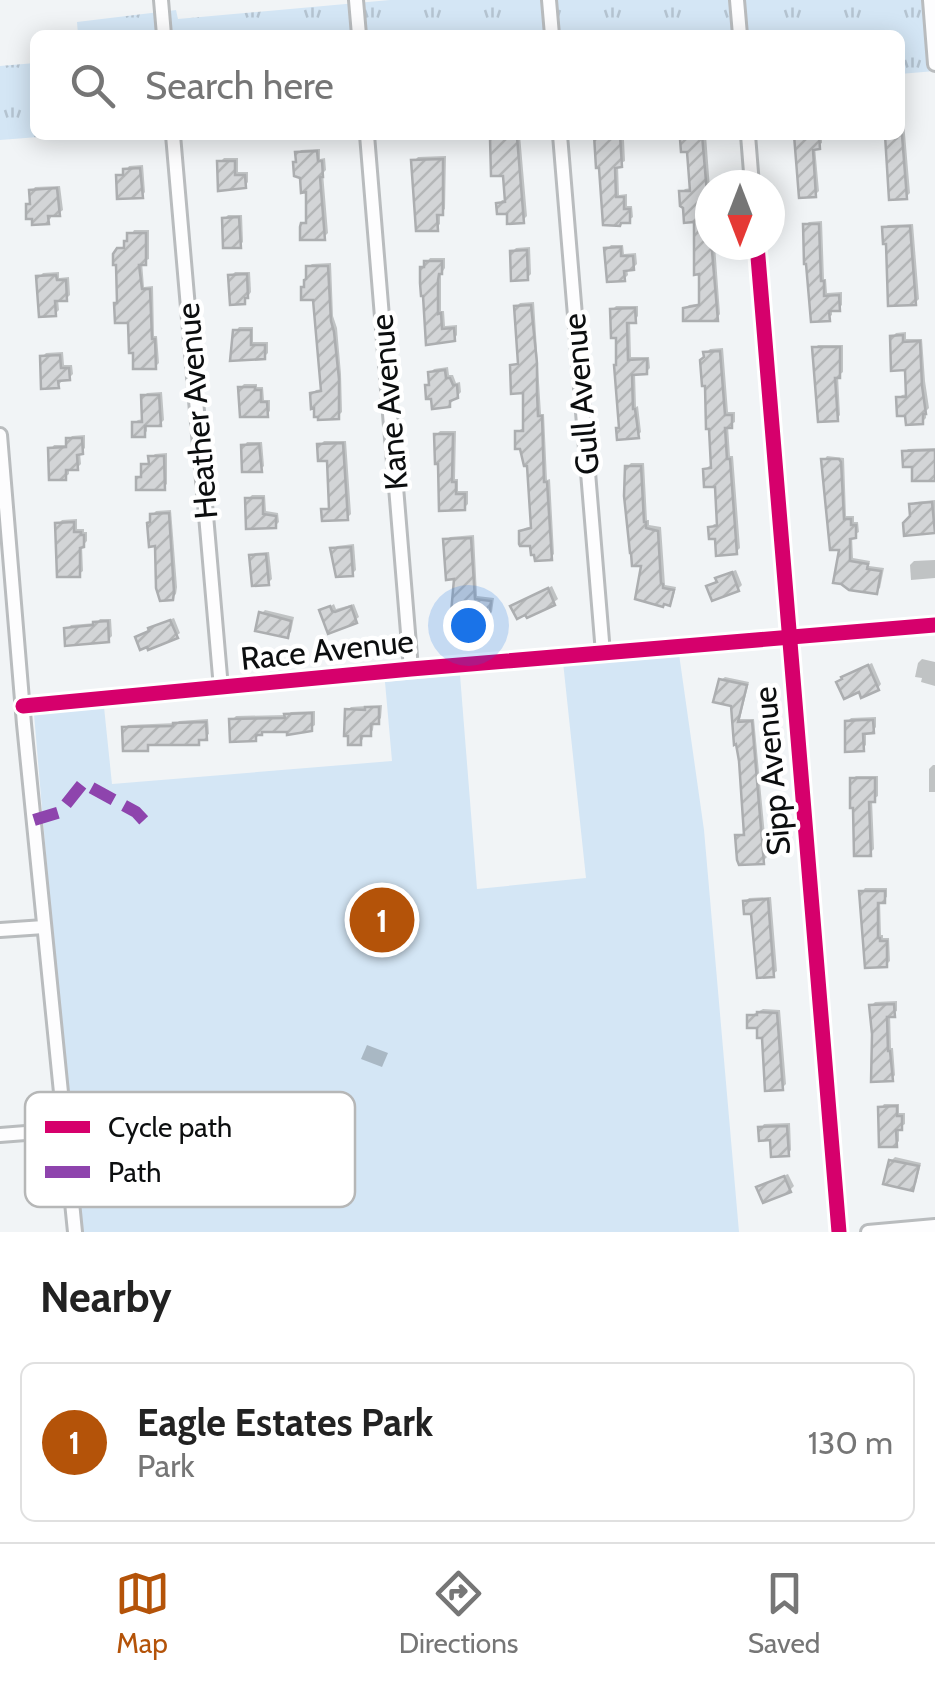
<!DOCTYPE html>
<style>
body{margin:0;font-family:Cabin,sans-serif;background:#f6f6f6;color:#222}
.compass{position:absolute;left:695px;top:170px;width:90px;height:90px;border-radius:50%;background:#fff;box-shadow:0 5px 25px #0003;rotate:180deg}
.you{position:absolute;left:468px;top:625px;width:35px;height:35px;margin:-25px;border:8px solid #fff;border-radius:50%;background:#1a73e8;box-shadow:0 0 0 15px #1a73e833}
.badge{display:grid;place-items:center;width:65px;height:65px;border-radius:50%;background:#b45309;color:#fff;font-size:32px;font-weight:700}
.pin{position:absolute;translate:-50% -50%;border:5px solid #fff;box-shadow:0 2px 10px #0006}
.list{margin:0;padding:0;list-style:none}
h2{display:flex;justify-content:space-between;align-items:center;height:130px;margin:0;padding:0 40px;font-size:42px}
h2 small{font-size:32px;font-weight:400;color:#767676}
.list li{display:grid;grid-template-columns:65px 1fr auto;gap:30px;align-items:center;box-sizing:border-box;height:160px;margin:0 20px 20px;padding:0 20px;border:2px solid #e0e0e0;border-radius:15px}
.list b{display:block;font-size:38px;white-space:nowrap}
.list p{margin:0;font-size:32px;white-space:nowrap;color:#767676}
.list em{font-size:32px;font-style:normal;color:#767676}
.icon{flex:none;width:55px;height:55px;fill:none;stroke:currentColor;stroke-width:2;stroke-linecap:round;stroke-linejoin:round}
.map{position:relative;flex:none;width:935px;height:1232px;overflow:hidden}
.search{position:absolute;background:#fff;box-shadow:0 5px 25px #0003;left:30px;right:30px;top:30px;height:110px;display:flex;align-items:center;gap:25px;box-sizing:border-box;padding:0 35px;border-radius:15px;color:#767676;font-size:38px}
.sheet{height:310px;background:#fff}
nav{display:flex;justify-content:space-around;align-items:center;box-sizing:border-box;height:140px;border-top:2px solid #e0e0e0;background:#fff;font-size:28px;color:#767676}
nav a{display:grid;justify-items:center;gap:5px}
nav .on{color:#b45309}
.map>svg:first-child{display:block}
</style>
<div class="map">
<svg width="935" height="1232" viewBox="0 0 935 1232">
<defs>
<pattern id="grass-tufts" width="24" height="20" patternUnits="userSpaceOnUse" patternTransform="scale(2.5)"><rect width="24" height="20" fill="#d4e6f5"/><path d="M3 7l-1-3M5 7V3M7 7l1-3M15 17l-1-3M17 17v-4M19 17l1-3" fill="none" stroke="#b5c4d1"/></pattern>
<pattern id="building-hatch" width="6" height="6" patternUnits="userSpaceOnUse" patternTransform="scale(2.5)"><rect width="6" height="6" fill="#d3d5d7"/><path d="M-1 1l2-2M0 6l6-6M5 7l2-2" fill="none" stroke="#b4b6b7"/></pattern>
</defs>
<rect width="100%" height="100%" fill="#f1f4f6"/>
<g fill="url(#grass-tufts)">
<polygon points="390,0 935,0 935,71 900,74 900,35 78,35 77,22 176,10 178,19"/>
<polygon points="35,63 35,135 64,135 0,140 0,66"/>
</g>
<polygon fill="#d4e6f5" points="679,654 704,830 739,1232 78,1232 34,714 104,707 112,784 392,761 385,682 460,675 477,889 586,878 563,662"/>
<g fill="#0003">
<polygon points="900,110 903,110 910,193 906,197 887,135 900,135"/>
<polygon points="496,135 520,135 527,216 523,220 499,204 502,200 507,200 506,174 492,139"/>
<polygon points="597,135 630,135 624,140 625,161 618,165 619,195 627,194 627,206 632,206 633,217 629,220 605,222"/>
<polygon points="683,135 706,135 710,189 710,245 715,245 720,314 717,318 685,309 689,305 702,303 696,219 682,192 685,189 692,188 689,149 683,150"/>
<polygon points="797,135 822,135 822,143 815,147 819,191 815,195"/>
<polygon points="320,149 320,159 325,158 326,170 323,173 328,233 324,237 304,224 309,219 308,190 298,153 301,150"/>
<polygon points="446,156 445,209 440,213 440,224 436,228 414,161 418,157"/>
<polygon points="224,158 238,158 238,172 248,172 248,182 245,186 220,162"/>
<polygon points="143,165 145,192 142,196 119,176 125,172 129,166"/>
<polygon points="60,186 63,210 59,213 51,214 51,218 48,221 28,205 32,201 32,191 35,187"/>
<polygon points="228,215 242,215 243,242 240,245 224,219"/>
<polygon points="822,221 824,279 826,279 827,293 842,292 842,305 839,308 832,309 832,315 828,318 805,225 809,222"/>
<polygon points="913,224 919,299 915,303 884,228 888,225"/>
<polygon points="134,230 149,230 149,259 142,262 144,287 153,286 154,336 157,336 159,363 155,367 120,300 119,249 126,245"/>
<polygon points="611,245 623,245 624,254 636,253 637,264 633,268 627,268 628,275 624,279 607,249"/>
<polygon points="530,247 531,274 527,278 512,252 516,248"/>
<polygon points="430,258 445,258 445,268 441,274 441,311 444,311 445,326 457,325 457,335 454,339 428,342 422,268"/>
<polygon points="331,263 333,316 337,328 341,374 342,412 338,416 312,394 316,390 323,389 316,297 306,285 308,267 312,264"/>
<polygon points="59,272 59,278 69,277 70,295 66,299 58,299 59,310 55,314 39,277 43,273"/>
<polygon points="235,272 250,272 251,292 244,302 231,276"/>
<polygon points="534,302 541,414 544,414 547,480 550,479 554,554 550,558 521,532 525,528 533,526 530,463 517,433 521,429 526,429 525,391 513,366 520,362 516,307 520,303"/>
<polygon points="616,306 638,306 638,316 635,320 630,320 631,357 649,357 650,368 646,372 635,373 636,407 638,406 641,432 637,436 622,427 619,336 612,310"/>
<polygon points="239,327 253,327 253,342 268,342 268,353 264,357 233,358 236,331"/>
<polygon points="906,332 906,339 922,339 925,381 929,408 926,411 926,418 922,422 899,398 902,395 908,394 907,368 892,337 896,333"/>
<polygon points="818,345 843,345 843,372 838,376 840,415 837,419 815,348"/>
<polygon points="723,348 728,412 735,412 735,422 728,426 730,456 733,456 740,548 736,552 717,536 711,528 714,524 720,524 717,484 705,470 709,466 714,465 706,353 710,349"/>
<polygon points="63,352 64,365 72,365 73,374 69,378 61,378 61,382 58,386 42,357 46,353"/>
<polygon points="448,367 449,375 453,375 456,383 460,382 461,392 449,405 434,396 427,386 431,382 430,373 434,369"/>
<polygon points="244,384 257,384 257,387 263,387 264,400 270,400 270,411 267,414 240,388"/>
<polygon points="162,392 164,420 160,424 147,424 147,431 144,435 134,423 138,420 144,419 144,396 147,393"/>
<polygon points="440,431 456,431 455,479 458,479 458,491 468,491 468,504 464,508 442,508 436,435"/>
<polygon points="85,435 85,448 80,453 81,464 77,468 69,468 69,474 65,477 51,449 54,445 69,445 69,439 72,436"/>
<polygon points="324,441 346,441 351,514 347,518 324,510 331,506 329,458 320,445"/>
<polygon points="247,442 262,442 264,466 261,469 244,446"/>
<polygon points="935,448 935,478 915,464 905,452 908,449"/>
<polygon points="167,453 167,484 164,487 139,478 144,473 143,466 151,462 151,457 155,454"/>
<polygon points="827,456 844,458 846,516 854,516 854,522 858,522 859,532 852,536 853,558 870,561 869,566 884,568 880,588 876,591 850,588 824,460"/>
<polygon points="631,463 644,463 647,520 649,520 649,525 661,527 665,585 676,587 673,599 670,603 644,563 627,467"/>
<polygon points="252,495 265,495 266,511 278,513 279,522 275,526 248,499"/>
<polygon points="935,500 935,529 934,530 913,516 912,505 915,502"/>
<polygon points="171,510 177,587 176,594 172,598 152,515 156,511"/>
<polygon points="77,519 77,529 84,529 84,532 87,532 87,541 82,546 83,571 79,574 58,524 62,520"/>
<polygon points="474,535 477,596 494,598 492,612 489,616 481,615 477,623 458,612 457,576 446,540 450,537"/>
<polygon points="354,544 356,570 352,574 333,549 337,546"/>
<polygon points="269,552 272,579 268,583 252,556 255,553"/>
<polygon points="935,560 935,578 911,580 910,565 914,561"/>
<polygon points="736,570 742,585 738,589 709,587 719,581 722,575"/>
<polygon points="552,586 558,599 554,602 528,615 513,606"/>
<polygon points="334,604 336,609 354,604 359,617 355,620 322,611"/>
<polygon points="265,610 294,617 291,632 287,635 262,613"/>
<polygon points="174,618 180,633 176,636 138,637 152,630 155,625"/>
<polygon points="100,619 111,619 112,636 108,640 67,629 71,625 96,623"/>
<polygon points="922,659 935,662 935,686 921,682 922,678 915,677 918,663"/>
<polygon points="872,663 881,684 878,688 839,682 848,674"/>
<polygon points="725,677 749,682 740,719 754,719 767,857 763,861 738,836 746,832 733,704 721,680"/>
<polygon points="382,705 381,718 378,721 374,721 373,730 370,734 364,733 363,739 360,743 347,710 351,707"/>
<polygon points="315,711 315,725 311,728 265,729 255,739 232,720 236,716 287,715 291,712"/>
<polygon points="876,717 876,727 873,731 866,731 866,745 863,748 847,722 851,718"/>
<polygon points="208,719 209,734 198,742 150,745 147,749 125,728 128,725 177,723 179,721"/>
<polygon points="933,765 935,765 935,792 929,792 929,769"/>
<polygon points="856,776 878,776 878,796 872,800 874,849 870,853 852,779"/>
<polygon points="865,888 887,888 887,897 880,901 881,935 883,935 883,938 889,938 890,961 886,965 862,892"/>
<polygon points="771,897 777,971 773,974 753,911 745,902 749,898"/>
<polygon points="897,1001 897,1011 890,1014 891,1048 893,1048 895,1075 892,1079 871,1006 875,1002"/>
<polygon points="763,1009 780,1010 786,1084 782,1088 760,1025 750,1016"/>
<polygon points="367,1045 388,1053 382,1067 361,1059"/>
<polygon points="884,1104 899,1104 899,1113 905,1113 905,1124 899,1128 899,1141 896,1145 881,1108"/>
<polygon points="790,1123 791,1150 788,1154 761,1128 764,1124"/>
<polygon points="895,1157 921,1163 916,1184 912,1188 891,1161"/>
<polygon points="788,1174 794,1186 790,1190 763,1184"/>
</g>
<g fill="url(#building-hatch)" stroke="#acaeb0" stroke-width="2.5">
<polygon points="594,135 620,135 622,167 615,168 616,197 624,197 624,209 630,209 630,223 621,223 620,226 603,225 599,168 596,168"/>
<polygon points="685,135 702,135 718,321 683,321 683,308 699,305 699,274 694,275 694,222 684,223 683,208 680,206 679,191 690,191 687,152 681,152 680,139 686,138"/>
<polygon points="794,135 819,135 820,149 813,150 816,197 799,198"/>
<polygon points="885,135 902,135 907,199 889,200"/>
<polygon points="517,137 524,223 507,224 507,214 497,214 496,203 505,202 503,176 491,176 490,138"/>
<polygon points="317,151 318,161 322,161 323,177 320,177 325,240 300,240 300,227 301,223 306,223 306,192 301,193 300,178 294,176 293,162 296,162 295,152"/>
<polygon points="443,159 443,215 437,215 438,231 416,231 411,160"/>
<polygon points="217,161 235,161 235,175 245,175 246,188 218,191"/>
<polygon points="140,168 143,198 117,199 116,175 123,175 123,169"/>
<polygon points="57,188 60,216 48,216 49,224 32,225 32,219 26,219 26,204 30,204 29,190"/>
<polygon points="239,217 241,248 223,248 222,218"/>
<polygon points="803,224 819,224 821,281 824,281 824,296 839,295 840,311 829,311 830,321 811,322 806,264 804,264"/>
<polygon points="910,226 916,305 888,306 886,244 883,244 882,227"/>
<polygon points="127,233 146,233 146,265 139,265 142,289 150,289 152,339 155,339 156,369 133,369 133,353 129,353 128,323 115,323 114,303 117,303 116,265 113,265 113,254 117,248 124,248 124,241 127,241"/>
<polygon points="621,247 621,256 633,256 634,270 624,271 625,281 607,282 604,248"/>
<polygon points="527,250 528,280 511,281 510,251"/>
<polygon points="424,261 442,261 442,274 439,274 438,280 438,314 441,313 442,329 454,328 455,341 426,345 423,296 421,296 420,283 420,267 424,267"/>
<polygon points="306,266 328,266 331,321 334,332 339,379 339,419 318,420 318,417 314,417 314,408 311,409 310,393 321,391 313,300 301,300 301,287 304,287 304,280 306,279"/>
<polygon points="247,274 248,298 245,298 245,304 230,305 228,275"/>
<polygon points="56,275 57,280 66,280 67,301 55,301 56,316 39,317 36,276"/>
<polygon points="531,305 537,363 537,393 538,416 542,416 544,482 547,482 552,560 535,561 534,555 531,555 530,546 520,546 519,544 519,531 531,528 527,466 524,466 520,449 515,449 515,431 523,431 523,393 511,394 510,365 518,364 514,306"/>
<polygon points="635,308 636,323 627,323 628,360 647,359 647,374 632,375 633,409 635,409 639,438 617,440 616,428 619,428 614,365 616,365 616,338 611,338 610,309"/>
<polygon points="233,330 251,330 251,345 265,345 265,359 230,361"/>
<polygon points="903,335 903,342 920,341 922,386 926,414 923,414 923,424 906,425 905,416 897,416 896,397 906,397 905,370 891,371 890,336"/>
<polygon points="812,347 840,347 840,378 835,378 838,421 818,422"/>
<polygon points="720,351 725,415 732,415 732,428 725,428 727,459 730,459 737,554 716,556 715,539 709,539 708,527 717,526 715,487 704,487 703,469 711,468 709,429 706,429 705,386 702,386 700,360 704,357 703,352"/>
<polygon points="60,355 61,368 69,368 70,380 58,381 59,388 41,389 40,356"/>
<polygon points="445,370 446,378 450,378 453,385 457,385 458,398 450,401 450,407 432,409 431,399 426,399 425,385 429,385 428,372"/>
<polygon points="238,387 255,387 255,390 261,390 261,402 267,402 268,417 240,417"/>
<polygon points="141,395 159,395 161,426 145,426 145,437 132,437 132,422 142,422"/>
<polygon points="434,434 453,434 452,482 456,482 456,494 465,494 465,510 439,511 438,464 435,464"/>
<polygon points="66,438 82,438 83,454 77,455 78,470 66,470 66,480 49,480 48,448 66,447"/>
<polygon points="343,443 348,520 322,521 321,509 329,509 327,461 318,461 317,444"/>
<polygon points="259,444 262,472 242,472 241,445"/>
<polygon points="935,450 935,481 912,481 912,467 903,467 902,451"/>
<polygon points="148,456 164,456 165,490 136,490 136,477 141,477 141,464 149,464"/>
<polygon points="821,459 839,459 841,462 844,519 851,519 851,525 856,525 856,538 850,539 850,561 868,564 867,569 881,571 877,594 849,590 841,584 833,583 839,550 830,550"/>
<polygon points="625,466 641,466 644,522 646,522 646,528 658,531 661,583 663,584 663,588 674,590 670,606 664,604 663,607 635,599 641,566 632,566 631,553 630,553 624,496"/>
<polygon points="245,498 263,498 263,514 276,516 276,528 246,529"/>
<polygon points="932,502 935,533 904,536 903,523 910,516 909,504"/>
<polygon points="169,513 174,592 173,600 160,601 156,588 155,546 149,547 147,523 150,522 150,514"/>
<polygon points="74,522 74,532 81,532 81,535 84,535 84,547 80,548 80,577 57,577 55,523"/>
<polygon points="471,538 475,599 491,601 489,619 479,617 478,625 455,623 455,614 451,613 454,579 446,580 443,539"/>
<polygon points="351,547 353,576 336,577 330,548"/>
<polygon points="266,554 269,585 252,586 249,555"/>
<polygon points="732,572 739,591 712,601 706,586 717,582 715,578"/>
<polygon points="548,588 555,605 527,618 525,615 517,619 510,606"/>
<polygon points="330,606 332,611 335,612 351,606 357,623 328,634 319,610"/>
<polygon points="259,612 291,621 288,638 255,631"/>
<polygon points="170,620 178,638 148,650 147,647 140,650 135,637 149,631 148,628"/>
<polygon points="108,621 109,642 65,646 64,628 93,625 93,622"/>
<polygon points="868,665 879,690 861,698 859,692 844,699 836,682 842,679 841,677"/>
<polygon points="719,679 747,685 738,722 752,721 764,864 739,865 737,860 735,835 744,835 739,761 736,744 734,745 731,706 713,702"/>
<polygon points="365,707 379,707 379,724 371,724 371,736 361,736 361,745 348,745 348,736 344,736 345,709 365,710"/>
<polygon points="312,713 312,731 287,735 287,732 262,732 262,735 256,735 256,741 230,742 229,719 285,718 284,714"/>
<polygon points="862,720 873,720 874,733 863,734 864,751 845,752 845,721"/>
<polygon points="206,722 207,740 199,740 199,745 148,745 148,751 123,751 122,727 173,726 173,723"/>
<polygon points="850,778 875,778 875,802 869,802 871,856 854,856 853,808 850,808"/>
<polygon points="859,891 885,891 885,903 878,903 878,938 880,938 880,941 887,941 887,967 865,968"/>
<polygon points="768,899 774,977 757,978 751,914 744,914 743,901"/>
<polygon points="894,1004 895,1017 887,1017 888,1051 890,1051 893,1081 871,1082 872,1034 869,1005"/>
<polygon points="757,1012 777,1013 783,1090 765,1091 762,1038 757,1038 757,1028 747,1028 747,1015 757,1015"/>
<polygon points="897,1106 897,1116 902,1116 902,1130 896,1130 897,1147 879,1147 878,1107"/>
<polygon points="787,1126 789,1156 771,1157 770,1140 759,1141 758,1127"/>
<polygon points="889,1160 919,1166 913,1191 883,1184"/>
<polygon points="784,1176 791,1192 763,1203 756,1187"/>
</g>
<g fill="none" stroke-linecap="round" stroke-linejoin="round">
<defs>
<g id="street">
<polyline points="161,0 164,35"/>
<polyline points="356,0 359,35"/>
<polyline points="549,0 552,35"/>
<polyline points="737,0 740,35"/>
<polyline points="930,0 935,64"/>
<polyline points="173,135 221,688"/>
<polyline points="367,135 411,669"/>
<polyline points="560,135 603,653"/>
<polyline points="748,135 752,185"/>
<polyline points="757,245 839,1232"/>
<polyline points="0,435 24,724 75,1232"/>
<polyline points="23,706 411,669 935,625"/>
<polyline points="0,930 44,927"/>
<polyline points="0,1135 64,1130"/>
<polyline points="868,1232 935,1226"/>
</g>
</defs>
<use href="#street" stroke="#b9bcbe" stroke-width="18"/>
<use href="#street" stroke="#fdfdfe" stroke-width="12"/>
<polyline stroke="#8e44ad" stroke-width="12" stroke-dasharray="25 12" stroke-linecap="butt" points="34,820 60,812 83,783 136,812 148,825"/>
<defs>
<g id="cycleway">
<polyline points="757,245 839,1232"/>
<polyline points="23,706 411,669 935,625"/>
</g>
</defs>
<use href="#cycleway" stroke="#fff" stroke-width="21"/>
<use href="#cycleway" stroke="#d6006c" stroke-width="15"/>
</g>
<g text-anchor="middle" stroke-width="9" stroke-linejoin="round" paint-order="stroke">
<g font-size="32" fill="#0c0e0f" stroke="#fff">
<text transform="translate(581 394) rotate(-95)" y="11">Gull Avenue</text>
<text transform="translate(389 402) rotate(-95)" y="11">Kane Avenue</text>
<text transform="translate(197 411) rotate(-95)" y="11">Heather Avenue</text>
<text transform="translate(327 650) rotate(-6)" y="11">Race Avenue</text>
<text transform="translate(772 771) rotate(-95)" y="11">Sipp Avenue</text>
</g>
</g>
<rect x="25" y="1092" width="330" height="115" rx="15" fill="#fff" stroke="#b6b7b7" stroke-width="2.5"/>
<rect x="45" y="1121" width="45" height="12" fill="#d6006c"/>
<rect x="45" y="1166" width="45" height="12" fill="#8e44ad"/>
<g font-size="28" fill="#0c0e0f">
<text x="108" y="1137">Cycle path</text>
<text x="108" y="1182">Path</text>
</g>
</svg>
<svg class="compass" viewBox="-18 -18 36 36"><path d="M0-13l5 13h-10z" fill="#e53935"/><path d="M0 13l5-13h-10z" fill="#767676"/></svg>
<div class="you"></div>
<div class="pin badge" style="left:382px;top:920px">1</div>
<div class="search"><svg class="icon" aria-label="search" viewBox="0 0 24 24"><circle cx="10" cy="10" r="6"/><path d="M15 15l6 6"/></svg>Search here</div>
</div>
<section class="sheet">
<h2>Nearby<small></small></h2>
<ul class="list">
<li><span class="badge">1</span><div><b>Eagle Estates Park</b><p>Park</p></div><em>130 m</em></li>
</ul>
</section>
<nav>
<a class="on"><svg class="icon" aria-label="map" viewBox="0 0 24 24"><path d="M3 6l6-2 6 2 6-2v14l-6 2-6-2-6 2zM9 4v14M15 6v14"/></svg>Map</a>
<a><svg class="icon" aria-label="directions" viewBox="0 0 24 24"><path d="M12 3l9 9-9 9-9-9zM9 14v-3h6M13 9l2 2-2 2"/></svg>Directions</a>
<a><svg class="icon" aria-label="saved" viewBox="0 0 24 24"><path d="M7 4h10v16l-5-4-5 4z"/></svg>Saved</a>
</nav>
